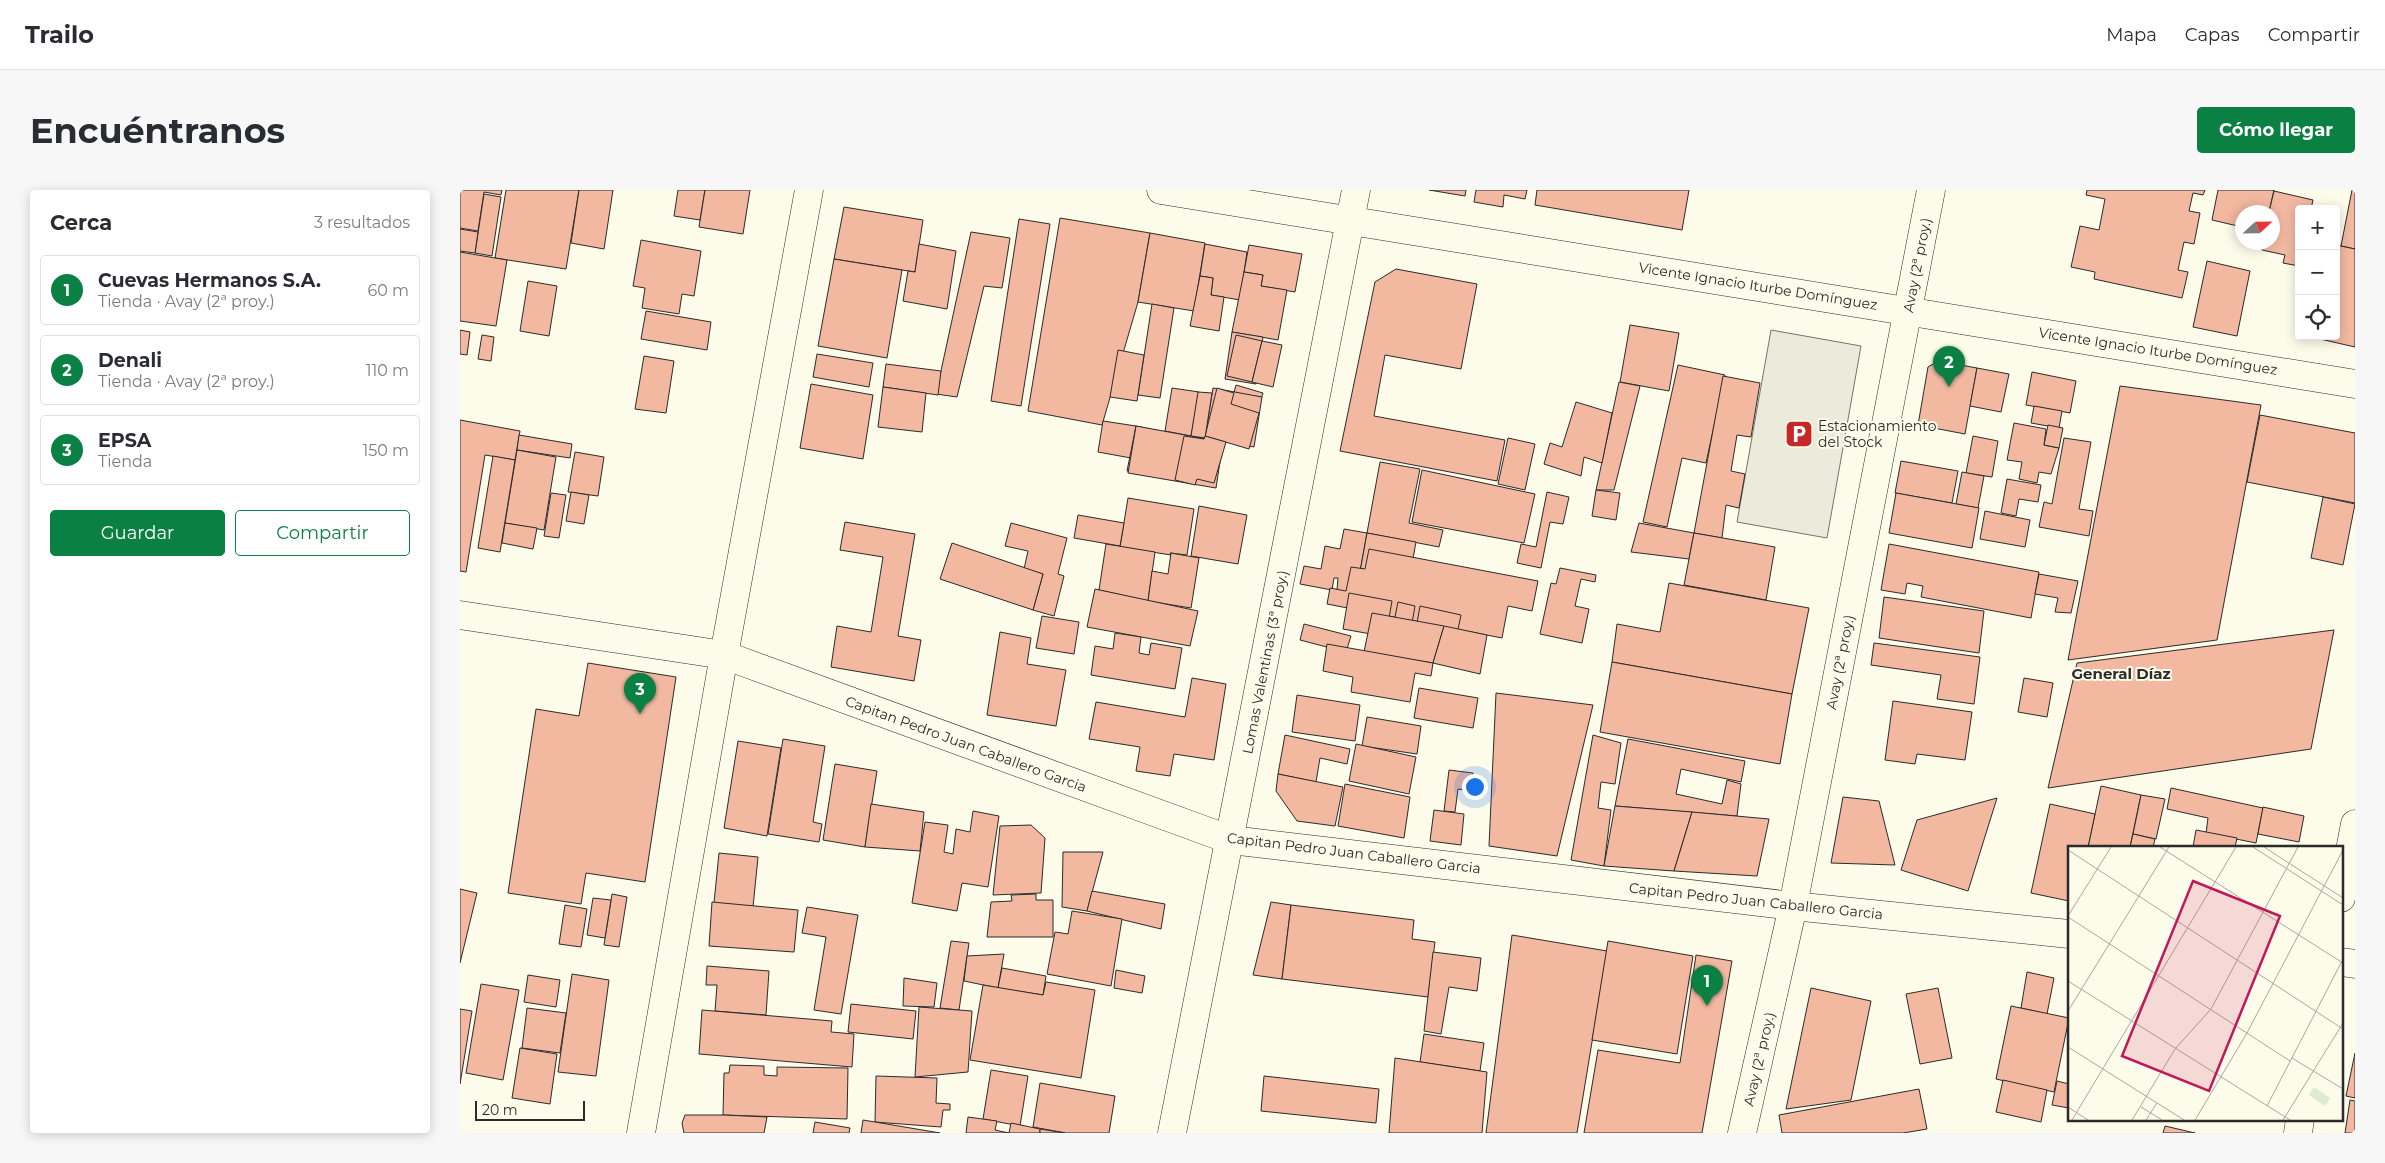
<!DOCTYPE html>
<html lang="es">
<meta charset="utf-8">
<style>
body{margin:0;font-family:Montserrat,sans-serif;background:#f7f7f7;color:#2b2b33}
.controls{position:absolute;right:15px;top:15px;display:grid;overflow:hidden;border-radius:5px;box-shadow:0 2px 12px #0003}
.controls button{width:45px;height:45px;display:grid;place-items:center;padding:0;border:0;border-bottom:1px solid #e1e1e2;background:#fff;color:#2b2b33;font:25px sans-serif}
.compass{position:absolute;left:1775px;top:15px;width:45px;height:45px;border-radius:50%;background:#fff;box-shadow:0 2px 12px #0003;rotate:68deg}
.scale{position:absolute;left:15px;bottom:12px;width:110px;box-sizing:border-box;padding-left:5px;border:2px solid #2b2b2b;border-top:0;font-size:14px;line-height:18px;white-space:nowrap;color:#2b2b2b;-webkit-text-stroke:4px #fdfbea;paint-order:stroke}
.you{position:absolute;left:1014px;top:596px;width:18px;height:18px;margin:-12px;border:4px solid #fff;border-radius:50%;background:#1a73e8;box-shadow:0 0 0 8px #1a73e833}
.badge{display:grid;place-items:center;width:32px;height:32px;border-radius:50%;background:#0b8043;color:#fff;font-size:16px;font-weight:700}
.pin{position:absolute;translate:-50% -41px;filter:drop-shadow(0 1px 2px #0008)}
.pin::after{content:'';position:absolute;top:26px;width:18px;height:15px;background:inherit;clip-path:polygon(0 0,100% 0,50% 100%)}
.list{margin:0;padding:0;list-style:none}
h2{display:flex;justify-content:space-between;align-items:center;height:65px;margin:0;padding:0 20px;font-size:21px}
h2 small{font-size:16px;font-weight:400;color:#7c7c81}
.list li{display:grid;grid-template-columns:32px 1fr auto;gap:15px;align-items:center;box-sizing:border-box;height:70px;margin:0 10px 10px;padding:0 10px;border:1px solid #e1e1e2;border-radius:5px}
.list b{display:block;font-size:19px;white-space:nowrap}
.list p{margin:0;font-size:16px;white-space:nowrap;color:#7c7c81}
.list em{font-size:16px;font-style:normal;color:#7c7c81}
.actions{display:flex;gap:10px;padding:15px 20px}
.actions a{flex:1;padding:11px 0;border:1px solid #0b8043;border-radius:5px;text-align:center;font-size:18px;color:#0b8043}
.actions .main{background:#0b8043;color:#fff}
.icon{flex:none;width:28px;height:28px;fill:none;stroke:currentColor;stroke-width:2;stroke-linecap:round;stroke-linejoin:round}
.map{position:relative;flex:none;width:1895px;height:943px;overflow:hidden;border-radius:5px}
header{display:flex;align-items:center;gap:30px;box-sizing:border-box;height:70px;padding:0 25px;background:#fff;border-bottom:1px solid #e1e1e2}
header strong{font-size:24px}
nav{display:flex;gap:28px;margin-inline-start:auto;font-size:18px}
.intro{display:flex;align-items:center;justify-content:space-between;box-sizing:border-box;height:120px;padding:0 30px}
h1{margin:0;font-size:35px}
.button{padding:12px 22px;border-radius:5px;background:#0b8043;color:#fff;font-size:18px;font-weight:700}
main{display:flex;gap:30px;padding:0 30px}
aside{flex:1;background:#fff;border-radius:5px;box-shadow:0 2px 12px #0003}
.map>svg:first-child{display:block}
</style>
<header>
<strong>Trailo</strong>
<nav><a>Mapa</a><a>Capas</a><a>Compartir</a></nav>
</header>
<div class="intro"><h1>Encuéntranos</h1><a class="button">Cómo llegar</a></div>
<main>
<aside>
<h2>Cerca<small>3 resultados</small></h2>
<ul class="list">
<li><span class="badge">1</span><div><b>Cuevas Hermanos S.A.</b><p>Tienda · Avay (2ª proy.)</p></div><em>60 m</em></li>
<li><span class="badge">2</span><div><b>Denali</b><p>Tienda · Avay (2ª proy.)</p></div><em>110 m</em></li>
<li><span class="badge">3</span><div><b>EPSA</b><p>Tienda</p></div><em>150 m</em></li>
</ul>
<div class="actions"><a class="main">Guardar</a><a>Compartir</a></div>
</aside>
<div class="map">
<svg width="1895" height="943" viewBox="0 0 1895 943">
<rect width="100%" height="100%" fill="#fdfbea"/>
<polygon fill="#eceadb" stroke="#74746e" points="1311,140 1401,156 1367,348 1277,332"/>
<g fill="#f2b8a0" stroke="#2b2b2b">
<polygon points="0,0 42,0 41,5 24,2 18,41 0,38"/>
<polygon points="46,0 119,0 106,79 35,68"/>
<polygon points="119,0 153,0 144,59 111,53"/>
<polygon points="218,0 245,0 240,30 214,26"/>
<polygon points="245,0 290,0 283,44 239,37"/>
<polygon points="969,0 1006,0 1005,6"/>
<polygon points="1016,0 1067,0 1065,9 1044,5 1043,17 1014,12"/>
<polygon points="1077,0 1229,0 1222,40 1075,15"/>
<polygon points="1627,0 1745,0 1743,5 1733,3 1729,21 1740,23 1734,54 1724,52 1718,80 1728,82 1722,108 1634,89 1635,82 1611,77 1620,36 1639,40 1645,9 1626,5"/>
<polygon points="1758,0 1814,0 1809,22 1782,22 1782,37 1752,30"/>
<polygon points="1892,0 1895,0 1895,59 1881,56"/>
<polygon points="1814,1 1853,10 1851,19 1839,19 1839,76 1823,73 1825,65 1802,60 1803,52 1812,52 1812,22 1809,22"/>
<polygon points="24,4 41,7 32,66 15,63"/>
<polygon points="384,17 463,30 455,82 374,69"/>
<polygon points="600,28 690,43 678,112 642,235 568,221"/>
<polygon points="559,29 590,34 561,216 531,211"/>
<polygon points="0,39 18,42 15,63 0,61"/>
<polygon points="511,42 550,48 542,98 524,96 497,207 476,204"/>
<polygon points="690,43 745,53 734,121 678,112"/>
<polygon points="181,50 241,61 234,106 222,104 219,124 182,118 185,98 173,96"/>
<polygon points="459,54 496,61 487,119 443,111 448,81 455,82"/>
<polygon points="745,54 787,62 780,110 751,105 753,88 740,86"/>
<polygon points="789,55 842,64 835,102 801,96 803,85 784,82"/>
<polygon points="1876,55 1895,59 1895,157 1847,146 1876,146"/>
<polygon points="0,62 47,70 36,136 0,131"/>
<polygon points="374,69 442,80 427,168 358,156"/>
<polygon points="1747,71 1790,81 1777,146 1733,137"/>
<polygon points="936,79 1017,94 1001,179 925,165 914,226 1045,250 1037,291 880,261 915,92"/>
<polygon points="784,82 803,85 801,96 827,100 818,150 772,142"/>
<polygon points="740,86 753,88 751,105 764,107 759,141 730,136"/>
<polygon points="68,91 97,96 89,146 60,141"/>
<polygon points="692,114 714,118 700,208 678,205"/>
<polygon points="186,121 251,132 247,160 181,149"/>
<polygon points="1170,135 1219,143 1209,201 1160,192"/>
<polygon points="0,140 10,142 7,165 0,164"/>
<polygon points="772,142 803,147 796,194 765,189"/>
<polygon points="22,145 34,147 31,171 18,169"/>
<polygon points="776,145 802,151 792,192 767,186"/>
<polygon points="802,151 822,155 813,197 792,192"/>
<polygon points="658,160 684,165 677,211 650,207"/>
<polygon points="357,164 413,173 409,197 353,187"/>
<polygon points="184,166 214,171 206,223 175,219"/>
<polygon points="1478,171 1517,178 1505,244 1458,235 1468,177"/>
<polygon points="426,174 481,181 478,205 423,197"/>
<polygon points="1218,175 1265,185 1246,273 1222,268 1207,337 1183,332"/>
<polygon points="1517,178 1549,184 1541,222 1510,216"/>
<polygon points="1572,182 1616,191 1610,223 1566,215"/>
<polygon points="1263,186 1300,193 1291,247 1277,245 1271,281 1285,284 1279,318 1266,315 1262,348 1234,343"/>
<polygon points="1159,192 1180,196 1154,300 1136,300"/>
<polygon points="351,194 413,205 403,269 340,258"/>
<polygon points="776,195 803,203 797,222 771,214"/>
<polygon points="1660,196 1801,215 1757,450 1608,470"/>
<polygon points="423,197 466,203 462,242 418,237"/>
<polygon points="712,198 739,202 731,246 705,241"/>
<polygon points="753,198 802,207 794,257 745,248"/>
<polygon points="757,198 774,203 771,214 799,223 789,259 745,246"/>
<polygon points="738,202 752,203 745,248 731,246"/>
<polygon points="1116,212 1152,223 1142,273 1124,267 1121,286 1084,274 1090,253 1102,257"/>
<polygon points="1574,216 1602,221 1599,238 1571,233"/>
<polygon points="1800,225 1895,243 1895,313 1787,292"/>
<polygon points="0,230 60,241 55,270 25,265 6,382 0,381"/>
<polygon points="643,231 676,236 671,268 638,262"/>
<polygon points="1554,233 1586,239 1584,255 1599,258 1591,284 1579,282 1577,293 1559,289 1562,272 1547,270"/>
<polygon points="1588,235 1603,238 1599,258 1584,255"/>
<polygon points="676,236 724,246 715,290 667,281"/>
<polygon points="676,236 763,252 756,298 668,283"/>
<polygon points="59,245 112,254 110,268 57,260"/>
<polygon points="724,246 744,249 745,246 766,252 754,293 737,289 735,295 715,290"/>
<polygon points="1513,246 1538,251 1532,287 1506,283"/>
<polygon points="1048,248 1075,254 1065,300 1038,294"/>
<polygon points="1604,248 1631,252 1619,319 1633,321 1629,346 1579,337 1584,312 1592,314"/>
<polygon points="57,260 96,267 84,340 45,333"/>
<polygon points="115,262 144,267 138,306 108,302"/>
<polygon points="33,266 55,270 40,362 18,358"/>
<polygon points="1441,271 1498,281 1492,313 1435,303"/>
<polygon points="920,272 960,279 949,333 983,340 979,357 907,343"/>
<polygon points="962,280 1075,304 1064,353 952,332"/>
<polygon points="1502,282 1524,286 1518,318 1496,314"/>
<polygon points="1547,289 1581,295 1578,312 1559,309 1556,326 1541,323"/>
<polygon points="1136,300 1160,303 1156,330 1132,326"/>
<polygon points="111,302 129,305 124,334 106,331"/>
<polygon points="1087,302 1109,307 1103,334 1090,332 1081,378 1057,373 1061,354 1076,357"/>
<polygon points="91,303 106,305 99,348 84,346"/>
<polygon points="1436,303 1519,318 1512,358 1429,343"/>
<polygon points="1863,307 1895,314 1883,375 1851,368"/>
<polygon points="668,308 734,319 727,365 710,363 711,365 660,357"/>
<polygon points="739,316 787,325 778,374 731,366"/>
<polygon points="1525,321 1570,330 1565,357 1520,349"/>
<polygon points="618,325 664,333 660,356 614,348"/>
<polygon points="385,332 455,344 438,446 461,450 454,491 371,477 377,436 411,442 423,367 380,360"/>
<polygon points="45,333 77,338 73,359 42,353"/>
<polygon points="551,333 607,348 598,384 604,386 594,426 573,420 583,384 564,379 568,361 545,356"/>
<polygon points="1179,333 1234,343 1229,369 1171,362"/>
<polygon points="884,339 907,343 896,404 877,400 878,388 874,388 872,400 840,394 844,376 861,379 865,356 880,359"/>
<polygon points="907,343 956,352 950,385 930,381 925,409 896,404"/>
<polygon points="1234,343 1315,357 1306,410 1224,395"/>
<polygon points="492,353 583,384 573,420 480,389"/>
<polygon points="646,354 695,362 688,411 639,400"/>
<polygon points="1429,354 1579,382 1571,428 1461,407 1463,396 1447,393 1445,404 1421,400"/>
<polygon points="909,359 1078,391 1072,421 1048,416 1042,448 867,414 870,398 886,401 891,377 905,379"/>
<polygon points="711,363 739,368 731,418 688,411 692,381 708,384"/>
<polygon points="1100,378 1136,385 1135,392 1121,389 1115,416 1129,419 1122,453 1080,444 1091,393 1096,394"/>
<polygon points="1579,384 1618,391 1611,423 1595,422 1598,408 1575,404"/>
<polygon points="1209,393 1349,418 1332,504 1152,472 1157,434 1200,442"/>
<polygon points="635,399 738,421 730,456 627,437"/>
<polygon points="889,403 932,411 929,428 915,425 911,444 883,439"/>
<polygon points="1424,407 1524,421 1519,463 1419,448"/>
<polygon points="938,412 955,416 949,450 915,444 918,429 934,432"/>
<polygon points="960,416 1001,425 994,458 954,450"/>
<polygon points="912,423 984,436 973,473 904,462"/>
<polygon points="582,426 619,432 614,464 576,458"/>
<polygon points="844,434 891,446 886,462 840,450"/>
<polygon points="984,436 1027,445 1020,484 973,473"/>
<polygon points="1874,440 1851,559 1588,598 1617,473"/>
<polygon points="540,442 571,448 567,474 606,480 596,536 527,525"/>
<polygon points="655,443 681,447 679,463 689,465 691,453 722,458 715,499 631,485 635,456 653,459"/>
<polygon points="1414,453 1520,467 1514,514 1477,509 1481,485 1411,475"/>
<polygon points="867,454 973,473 971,486 955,483 950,512 891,502 893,487 863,481"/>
<polygon points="1152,472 1332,504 1320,574 1140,542"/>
<polygon points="128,473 216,487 185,692 126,683 121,714 48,703 76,519 119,526"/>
<polygon points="732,488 766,494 754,570 714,564 710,586 676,581 680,557 629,549 636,512 725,527"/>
<polygon points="1564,488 1593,493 1587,527 1558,522"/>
<polygon points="959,498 1018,508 1013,538 954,528"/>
<polygon points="1036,503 1133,515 1097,666 1029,656"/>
<polygon points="837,505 900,515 895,551 832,542"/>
<polygon points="1433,511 1512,522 1505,570 1457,564 1455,574 1425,570"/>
<polygon points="907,527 961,536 957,564 902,556"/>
<polygon points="825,545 890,559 887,574 860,568 856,592 818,584"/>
<polygon points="1133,545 1161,553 1155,594 1141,592 1138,618 1151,620 1144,676 1111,670"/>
<polygon points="323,549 365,556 353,632 362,634 359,652 308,644"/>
<polygon points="1168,549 1285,571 1281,592 1221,579 1216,604 1262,614 1267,590 1281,594 1277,626 1155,616"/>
<polygon points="278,551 321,558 307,646 264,638"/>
<polygon points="896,554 956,567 949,604 889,591"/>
<polygon points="375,574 417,581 405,657 363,650"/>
<polygon points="989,580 1013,583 1010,601 998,599 995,622 984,621"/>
<polygon points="818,584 883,597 875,636 837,631 816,601"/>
<polygon points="885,594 950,607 944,648 878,636"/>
<polygon points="1641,596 1681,605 1670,657 1628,657"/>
<polygon points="1711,598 1803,618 1796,653 1746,643 1748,628 1707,619"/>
<polygon points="1681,605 1705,609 1696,649 1673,644"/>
<polygon points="1383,607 1419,611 1435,675 1371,673"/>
<polygon points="1537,608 1508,701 1441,680 1457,630"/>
<polygon points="411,614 464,622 460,661 405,657"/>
<polygon points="1590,614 1635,624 1628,657 1609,657 1609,711 1571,703"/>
<polygon points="1155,616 1232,622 1214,681 1144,676"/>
<polygon points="1803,617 1844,626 1839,652 1798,644"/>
<polygon points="974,620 1004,624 1001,655 970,651"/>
<polygon points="513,621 539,626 528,697 502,693 497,721 452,713 465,632 488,635 484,662 493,664 496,639 510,642"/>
<polygon points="1232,622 1309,629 1297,686 1214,681"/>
<polygon points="571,635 585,648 581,703 533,705 540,636"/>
<polygon points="1736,640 1777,648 1775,657 1733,657"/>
<polygon points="1673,644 1695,649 1693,657 1670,657"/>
<polygon points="603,662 643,662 627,721 602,717"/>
<polygon points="259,663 298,667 293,717 254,713"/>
<polygon points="0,699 17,703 0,773"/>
<polygon points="632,701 705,714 701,739 627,721"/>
<polygon points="152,704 167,707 159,757 144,755"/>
<polygon points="576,704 576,710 593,710 593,747 527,747 531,712 552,711 551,705"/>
<polygon points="133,708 151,710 145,748 127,745"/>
<polygon points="252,712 338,720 334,762 249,756"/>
<polygon points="811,712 831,715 822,789 793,785"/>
<polygon points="105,715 127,719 121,757 99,754"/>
<polygon points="831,715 954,730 952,749 975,752 968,807 822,789"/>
<polygon points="347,717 398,725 381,824 354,820 366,747 342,743"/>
<polygon points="612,721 662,729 651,796 587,784 595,742 608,744"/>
<polygon points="1052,745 1147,761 1117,943 1026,943"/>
<polygon points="491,751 509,753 499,820 480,818"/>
<polygon points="1148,751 1233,766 1217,864 1132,850"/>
<polygon points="973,762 1021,768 1017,801 989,797 981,844 964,841"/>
<polygon points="544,764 538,798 504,791 507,766"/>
<polygon points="1236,765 1272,771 1242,943 1124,943 1138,860 1220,873"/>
<polygon points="247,776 309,781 306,825 255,821 257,795 246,795"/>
<polygon points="542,778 586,786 583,805 538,798"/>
<polygon points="656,780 685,786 682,803 654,798"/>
<polygon points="1567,782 1594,788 1587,824 1561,818"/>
<polygon points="112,784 149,790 136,886 98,882"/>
<polygon points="68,785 100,790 96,817 64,812"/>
<polygon points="444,788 477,793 474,817 443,816"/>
<polygon points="586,792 635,800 621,888 510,870 523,795 583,805"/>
<polygon points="21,794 59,800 43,890 6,883"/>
<polygon points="1351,798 1411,811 1391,910 1326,919"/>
<polygon points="1478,798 1492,868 1460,874 1446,804"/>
<polygon points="391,814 456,821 453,849 388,842"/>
<polygon points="1551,816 1609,828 1594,902 1536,889"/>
<polygon points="459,817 512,821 508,882 455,887"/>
<polygon points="67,818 106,823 100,863 62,858"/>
<polygon points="0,819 12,821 0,894"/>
<polygon points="242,820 372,831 371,842 394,844 392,877 239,864"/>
<polygon points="964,844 1024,853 1020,881 960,872"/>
<polygon points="60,858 97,864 90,914 52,908"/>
<polygon points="1895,863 1895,908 1886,906"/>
<polygon points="935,868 1027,882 1022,943 929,943"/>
<polygon points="270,875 304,876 304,885 317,886 317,877 388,878 387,929 263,925 264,883 269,883"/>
<polygon points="531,880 568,886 560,936 523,929"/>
<polygon points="416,886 477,888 476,913 490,914 490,920 483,920 481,937 415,932"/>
<polygon points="804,886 919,899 916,933 801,921"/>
<polygon points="1543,890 1587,900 1581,932 1536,922"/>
<polygon points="1597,891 1609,894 1609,918 1592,915"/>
<polygon points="580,893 655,906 649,943 606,943 573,937"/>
<polygon points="1459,899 1467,939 1443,943 1322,943 1319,925"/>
<polygon points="1890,910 1895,911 1895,943 1885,943"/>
<polygon points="225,925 263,925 307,927 304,943 224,943 222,933"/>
<polygon points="508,927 537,931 535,940 549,943 551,933 580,939 580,943 506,943"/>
<polygon points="403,930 415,932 480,943 401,943"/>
<polygon points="355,932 390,938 389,943 353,943"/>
<polygon points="1705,936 1735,943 1703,943"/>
<polygon points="580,939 605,943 580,943"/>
</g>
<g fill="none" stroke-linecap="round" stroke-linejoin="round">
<defs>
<g id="minor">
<polyline points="701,0 1895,194"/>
<polyline points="0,425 264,465 771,650 1333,716 1609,744"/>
<polyline points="1881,708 1895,634"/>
<polyline points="1881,772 1895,774"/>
<polyline points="181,943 264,465 349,0"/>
<polyline points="712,943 896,0"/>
<polyline points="1282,943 1333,716 1471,0"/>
<polyline points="1838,943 1840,929"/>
</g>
</defs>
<use href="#minor" stroke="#2b2b2b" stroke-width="29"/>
<use href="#minor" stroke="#fdfbea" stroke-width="28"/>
</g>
<defs>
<symbol id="parking-square" viewBox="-11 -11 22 22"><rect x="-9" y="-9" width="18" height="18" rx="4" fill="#c62828" stroke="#fdfbea"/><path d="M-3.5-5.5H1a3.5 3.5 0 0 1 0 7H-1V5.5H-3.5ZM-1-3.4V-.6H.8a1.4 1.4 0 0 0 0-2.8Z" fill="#fff"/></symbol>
</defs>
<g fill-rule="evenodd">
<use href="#parking-square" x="1323" y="228" width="32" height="32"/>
</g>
<g text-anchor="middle" stroke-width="4" stroke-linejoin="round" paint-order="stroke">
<g font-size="14" fill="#2b2b2b" stroke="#fdfbea">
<text transform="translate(1457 75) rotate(-79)" y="5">Avay (2ª proy.)</text>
<text transform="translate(1298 96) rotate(9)" y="5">Vicente Ignacio Iturbe Domínguez</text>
<text transform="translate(1698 161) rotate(9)" y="5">Vicente Ignacio Iturbe Domínguez</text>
<text transform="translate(805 472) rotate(-79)" y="5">Lomas Valentinas (3ª proy.)</text>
<text transform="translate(1380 472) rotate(-79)" y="5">Avay (2ª proy.)</text>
<text transform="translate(506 554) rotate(20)" y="5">Capitan Pedro Juan Caballero Garcia</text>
<text transform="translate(894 663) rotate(7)" y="5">Capitan Pedro Juan Caballero Garcia</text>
<text transform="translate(1296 711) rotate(6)" y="5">Capitan Pedro Juan Caballero Garcia</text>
<text transform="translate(1299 869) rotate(-77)" y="5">Avay (2ª proy.)</text>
</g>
<g font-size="14" fill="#2b2b2b" stroke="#fdfbea" text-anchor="start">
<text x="1358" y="241">Estacionamiento<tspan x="1358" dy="16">del Stock</tspan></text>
</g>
<g font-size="15" font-weight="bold" fill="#2b2b2b" stroke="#fdfbea">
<text x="1661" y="489">General Díaz</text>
</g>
</g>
<g transform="translate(1608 656)">
<rect width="275" height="275" fill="#fdfbea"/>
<path d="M246,241L262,252L257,260L241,249Z" fill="#deebd1"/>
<path fill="none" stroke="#a9a89e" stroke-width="1" d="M92,1L275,117M185,1L275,59M196,1L275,52M0,4L275,183M0,70L43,1M0,71L222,215M0,135L222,274M0,165L101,1M0,201L116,274M224,212L275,243M199,260L274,115M0,261L20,274M73,261L94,274M4,274L168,1M64,274L107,203L143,163L230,1M78,274L89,257M127,274L179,187L275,4M215,274L275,177"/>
<path fill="#c2185b" fill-opacity="0.15" stroke="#c2185b" stroke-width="2.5" d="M125,35L212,70L141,245L54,210Z"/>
<rect width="275" height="275" fill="none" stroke="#2b2b2b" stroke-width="2.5"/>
</g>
</svg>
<div class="controls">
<button>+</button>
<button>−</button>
<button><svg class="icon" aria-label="locate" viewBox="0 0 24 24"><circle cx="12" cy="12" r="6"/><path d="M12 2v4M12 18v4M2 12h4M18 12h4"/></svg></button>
</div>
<svg class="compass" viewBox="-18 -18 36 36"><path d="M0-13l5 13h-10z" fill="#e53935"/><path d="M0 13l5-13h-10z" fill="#7c7c81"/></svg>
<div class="scale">20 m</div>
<div class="you"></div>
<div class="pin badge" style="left:1247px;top:816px">1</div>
<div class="pin badge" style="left:1489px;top:197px">2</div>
<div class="pin badge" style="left:180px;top:524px">3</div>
</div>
</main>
